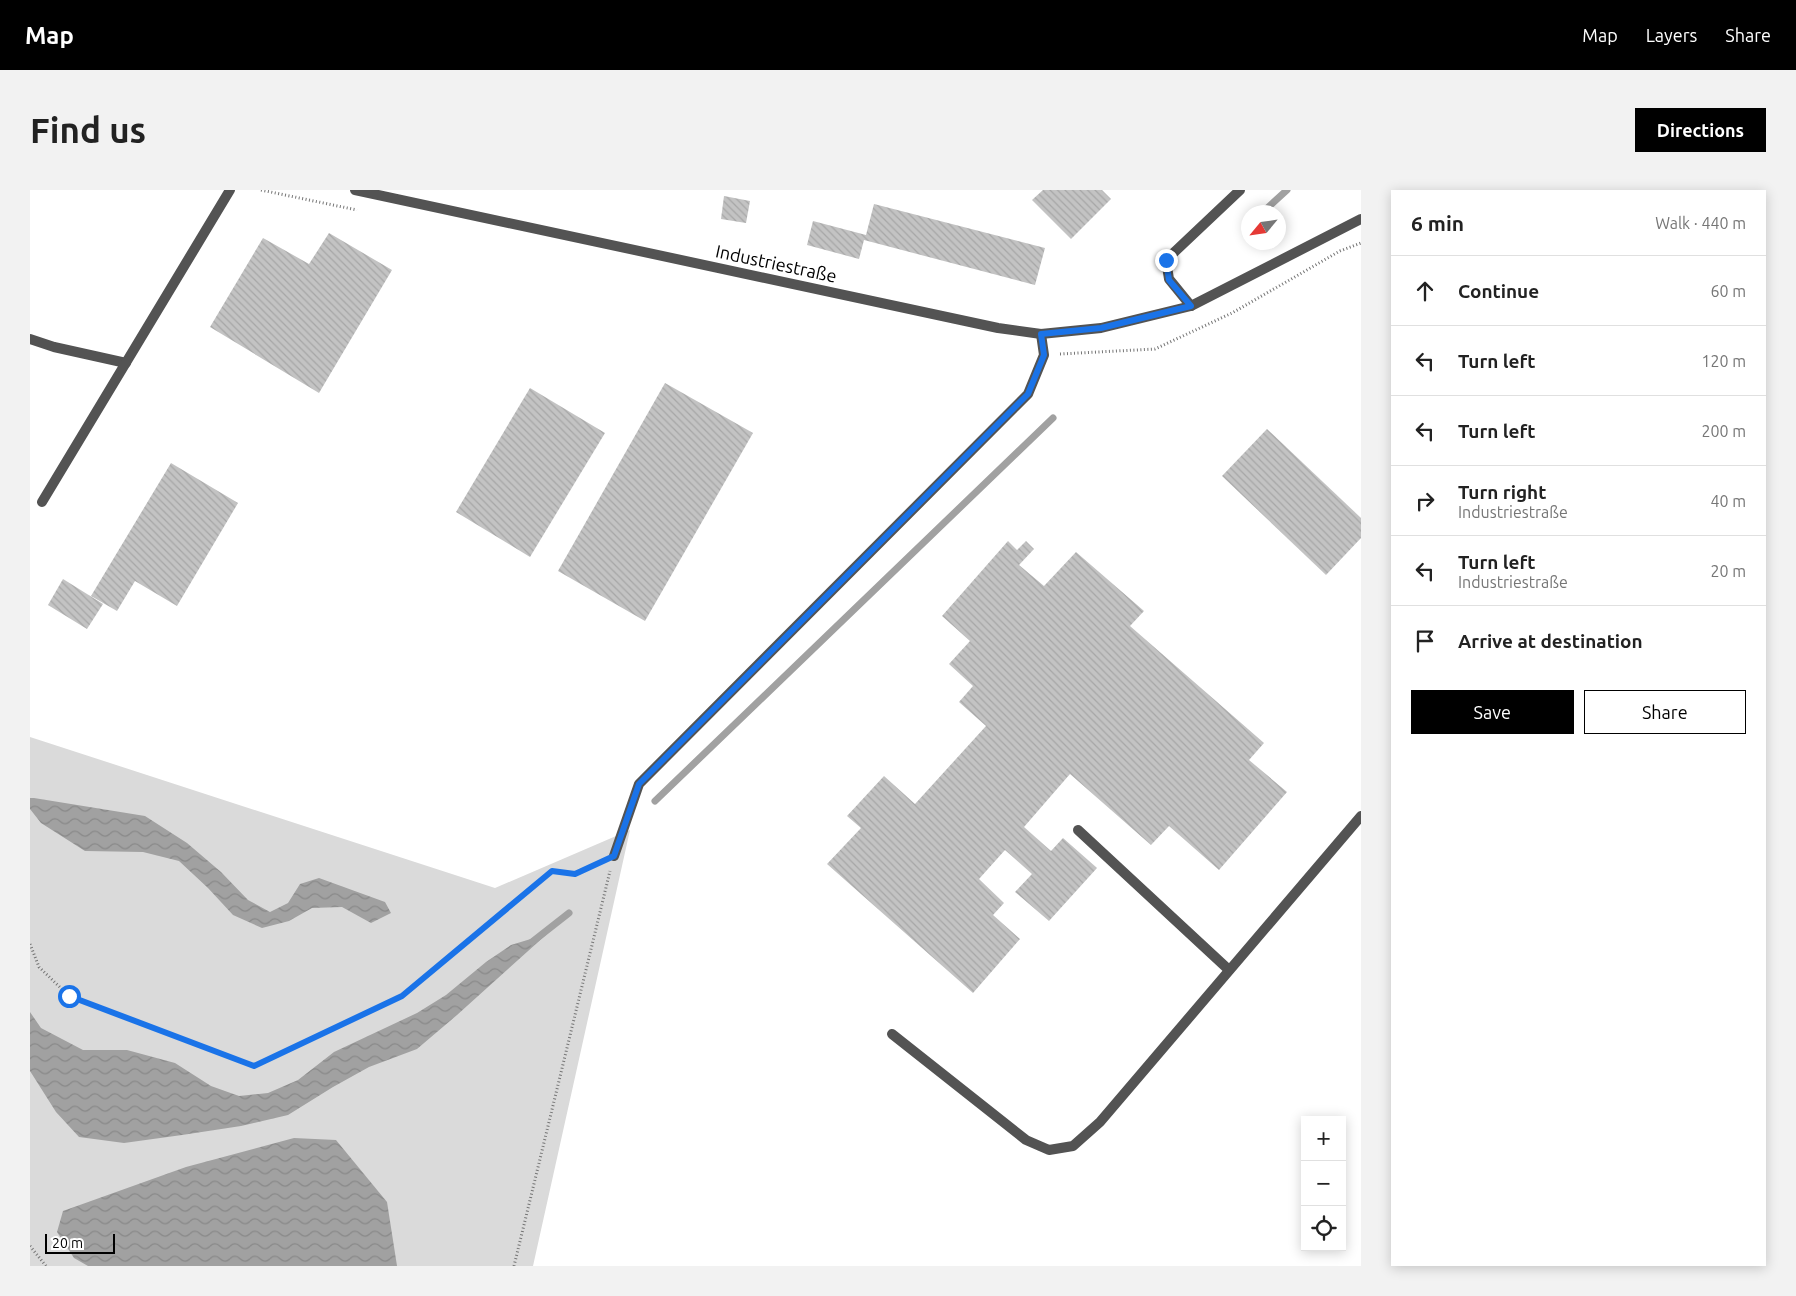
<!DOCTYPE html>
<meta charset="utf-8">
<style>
body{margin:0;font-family:Ubuntu,sans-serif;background:#f2f2f2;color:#222}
.controls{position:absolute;right:15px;bottom:15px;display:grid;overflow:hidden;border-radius:0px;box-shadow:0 2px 12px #0003}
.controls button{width:45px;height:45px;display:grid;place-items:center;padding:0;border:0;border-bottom:1px solid #e0e0e0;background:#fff;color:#222;font:25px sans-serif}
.compass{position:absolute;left:1211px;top:15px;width:45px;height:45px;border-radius:50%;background:#fff;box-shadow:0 2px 12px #0003;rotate:241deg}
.scale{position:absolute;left:15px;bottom:12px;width:70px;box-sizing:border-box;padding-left:5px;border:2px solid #000;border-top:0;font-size:14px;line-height:18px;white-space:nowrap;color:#000;-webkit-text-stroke:4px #fff;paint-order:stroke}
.stop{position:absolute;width:15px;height:15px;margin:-11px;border:4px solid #1a73e8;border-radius:50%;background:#fff}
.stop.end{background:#1a73e8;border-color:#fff;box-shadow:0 1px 5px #0008}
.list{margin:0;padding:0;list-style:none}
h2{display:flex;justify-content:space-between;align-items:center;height:65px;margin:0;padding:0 20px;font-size:21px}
h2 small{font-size:16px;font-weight:400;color:#767676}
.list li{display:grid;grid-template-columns:32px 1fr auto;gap:15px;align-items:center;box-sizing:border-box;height:70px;padding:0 20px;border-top:1px solid #e0e0e0}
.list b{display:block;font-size:19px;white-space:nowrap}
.list p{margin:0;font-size:16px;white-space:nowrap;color:#767676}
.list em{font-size:16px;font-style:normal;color:#767676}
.actions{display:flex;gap:10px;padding:15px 20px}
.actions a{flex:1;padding:11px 0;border:1px solid #000;border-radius:0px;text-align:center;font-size:18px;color:#000}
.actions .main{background:#000;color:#fff}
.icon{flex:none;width:28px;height:28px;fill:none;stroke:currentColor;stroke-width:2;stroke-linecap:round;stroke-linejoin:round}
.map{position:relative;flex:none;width:1331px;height:1076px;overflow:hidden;border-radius:0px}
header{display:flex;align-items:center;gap:30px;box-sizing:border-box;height:70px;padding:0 25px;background:#000;color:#fff}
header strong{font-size:24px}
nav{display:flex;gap:28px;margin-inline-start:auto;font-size:18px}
.intro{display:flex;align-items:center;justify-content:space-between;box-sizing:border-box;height:120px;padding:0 30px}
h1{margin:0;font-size:35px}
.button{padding:12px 22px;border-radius:0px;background:#000;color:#fff;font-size:18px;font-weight:700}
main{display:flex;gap:30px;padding:0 30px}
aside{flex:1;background:#fff;border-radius:0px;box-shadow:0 2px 12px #0003}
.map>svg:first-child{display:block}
</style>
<header>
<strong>Map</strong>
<nav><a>Map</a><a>Layers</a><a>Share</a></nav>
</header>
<div class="intro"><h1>Find us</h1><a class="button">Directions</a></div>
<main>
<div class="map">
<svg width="1331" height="1076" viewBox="0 0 1331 1076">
<defs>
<pattern id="water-waves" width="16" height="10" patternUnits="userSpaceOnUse" patternTransform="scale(1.25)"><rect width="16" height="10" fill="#a1a1a1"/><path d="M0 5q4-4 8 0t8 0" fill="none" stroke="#898989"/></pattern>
<pattern id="building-back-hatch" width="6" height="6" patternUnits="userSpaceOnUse" patternTransform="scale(1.25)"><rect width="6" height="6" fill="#c3c3c3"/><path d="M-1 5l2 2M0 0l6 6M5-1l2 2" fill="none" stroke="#a6a6a6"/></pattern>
</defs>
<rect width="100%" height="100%" fill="#fff"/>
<polygon fill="#dadada" points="0,547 465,698 600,640 503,1076 0,1076"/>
<g fill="url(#water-waves)">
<polygon points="0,608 4,608 115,626 157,653 191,682 218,710 240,722 258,713 270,694 289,688 355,712 361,723 341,733 312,717 282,718 259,731 232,738 203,725 178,698 149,671 113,662 55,661 11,633 0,619"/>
<polygon points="517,744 427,825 387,859 339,877 303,897 258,925 211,936 152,945 94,953 49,947 26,922 0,881 0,822 11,838 53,860 97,860 145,873 181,896 209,906 238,903 268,890 304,862 387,823 416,805 456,772 481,755"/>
<polygon points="264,948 306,950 357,1012 367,1076 58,1076 44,1068 27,1042 33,1021 156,977"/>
</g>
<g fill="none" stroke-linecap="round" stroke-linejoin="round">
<g stroke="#a1a1a1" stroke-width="7">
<polyline points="1233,22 1257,0"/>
<polyline points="625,611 1023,228"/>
<polyline points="502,752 539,723"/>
</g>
</g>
<g fill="url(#building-back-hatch)">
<polygon points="1013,0 1072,0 1081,9 1041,49 1002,10"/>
<polygon points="694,6 720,11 716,33 691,29"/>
<polygon points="844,14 1015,58 1005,95 834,50 829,69 777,55 783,31 836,45"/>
<polygon points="299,43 362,80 289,203 180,137 233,48 279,74"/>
<polygon points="635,193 723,243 615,431 528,381"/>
<polygon points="500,198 575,243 500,367 426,322"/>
<polygon points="1237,239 1331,328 1331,348 1296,385 1192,286"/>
<polygon points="141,273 208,313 147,416 105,391 87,421 61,406"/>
<polygon points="978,351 987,360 996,351 1004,359 989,375 1014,396 1046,362 1114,421 1100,436 1234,553 1219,570 1257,602 1189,680 1139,636 1121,655 1040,584 994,637 1021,661 1033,648 1067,678 1019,731 985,702 1002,684 975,660 949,689 974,713 963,725 990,749 943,803 797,674 831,638 817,626 854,586 885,614 956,536 929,512 943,496 919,474 940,451 912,426"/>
<polygon points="33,389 73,414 57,439 18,415"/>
</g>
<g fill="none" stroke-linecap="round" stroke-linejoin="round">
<g stroke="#757575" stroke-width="3" stroke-dasharray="1 2.5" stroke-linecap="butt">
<polyline points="231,0 327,20"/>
<polyline points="1030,164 1125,159 1202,123 1310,61 1331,53"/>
<polyline points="0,754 9,777 39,806 224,876 372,806 522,681 545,684 569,673"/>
<polyline points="0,1056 16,1076"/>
<polyline points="484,1076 580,681"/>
</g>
<g stroke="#535353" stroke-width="10">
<polyline points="0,149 24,157 96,173"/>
<polyline points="12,312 200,0"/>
<polyline points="1048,640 1199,780"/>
<polyline points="584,666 609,594 998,204 1014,165 1011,144"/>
<polyline points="862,844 996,950 1019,960 1043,956 1070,932 1331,626"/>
</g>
<g stroke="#535353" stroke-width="10">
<polyline points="325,0 968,138 1011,144 1071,138 1161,116 1331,29"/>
<polyline points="1161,116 1139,89 1136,70 1210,0"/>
</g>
</g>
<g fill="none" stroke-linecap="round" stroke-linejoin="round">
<polyline stroke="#1a73e8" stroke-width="6" points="39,806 224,876 372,806 522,681 545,684 584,666 609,594 998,204 1014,165 1011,144 1071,138 1161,116 1139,90 1136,70"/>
</g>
<g text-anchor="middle" stroke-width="4" stroke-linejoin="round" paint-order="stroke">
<g font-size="18" fill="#000" stroke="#fff">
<text transform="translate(746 74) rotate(12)" y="6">Industriestraße</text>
</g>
</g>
</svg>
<div class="controls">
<button>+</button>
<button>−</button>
<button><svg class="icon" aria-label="locate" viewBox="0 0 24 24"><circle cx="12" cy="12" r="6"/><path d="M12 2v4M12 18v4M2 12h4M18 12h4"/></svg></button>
</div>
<svg class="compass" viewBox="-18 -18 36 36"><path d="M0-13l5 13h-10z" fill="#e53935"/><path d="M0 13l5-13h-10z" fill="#767676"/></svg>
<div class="scale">20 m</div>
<div class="stop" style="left:39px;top:806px"></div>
<div class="stop end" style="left:1136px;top:70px"></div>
</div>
<aside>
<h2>6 min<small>Walk · 440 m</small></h2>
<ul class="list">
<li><svg class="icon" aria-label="ahead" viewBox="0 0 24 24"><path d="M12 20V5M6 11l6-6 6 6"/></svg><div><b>Continue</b></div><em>60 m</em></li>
<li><svg class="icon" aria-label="left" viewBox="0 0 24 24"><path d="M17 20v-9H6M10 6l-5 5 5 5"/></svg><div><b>Turn left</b></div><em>120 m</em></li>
<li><svg class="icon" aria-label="left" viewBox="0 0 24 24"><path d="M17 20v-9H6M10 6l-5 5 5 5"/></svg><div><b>Turn left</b></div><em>200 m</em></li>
<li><svg class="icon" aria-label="right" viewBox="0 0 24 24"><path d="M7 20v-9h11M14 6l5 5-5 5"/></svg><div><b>Turn right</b><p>Industriestraße</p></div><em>40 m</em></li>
<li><svg class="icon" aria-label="left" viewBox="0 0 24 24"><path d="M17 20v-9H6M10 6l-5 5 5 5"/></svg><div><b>Turn left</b><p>Industriestraße</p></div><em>20 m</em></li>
<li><svg class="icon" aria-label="arrive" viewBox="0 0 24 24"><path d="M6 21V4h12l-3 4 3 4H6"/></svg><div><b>Arrive at destination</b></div></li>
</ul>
<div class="actions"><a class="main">Save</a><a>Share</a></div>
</aside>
</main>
